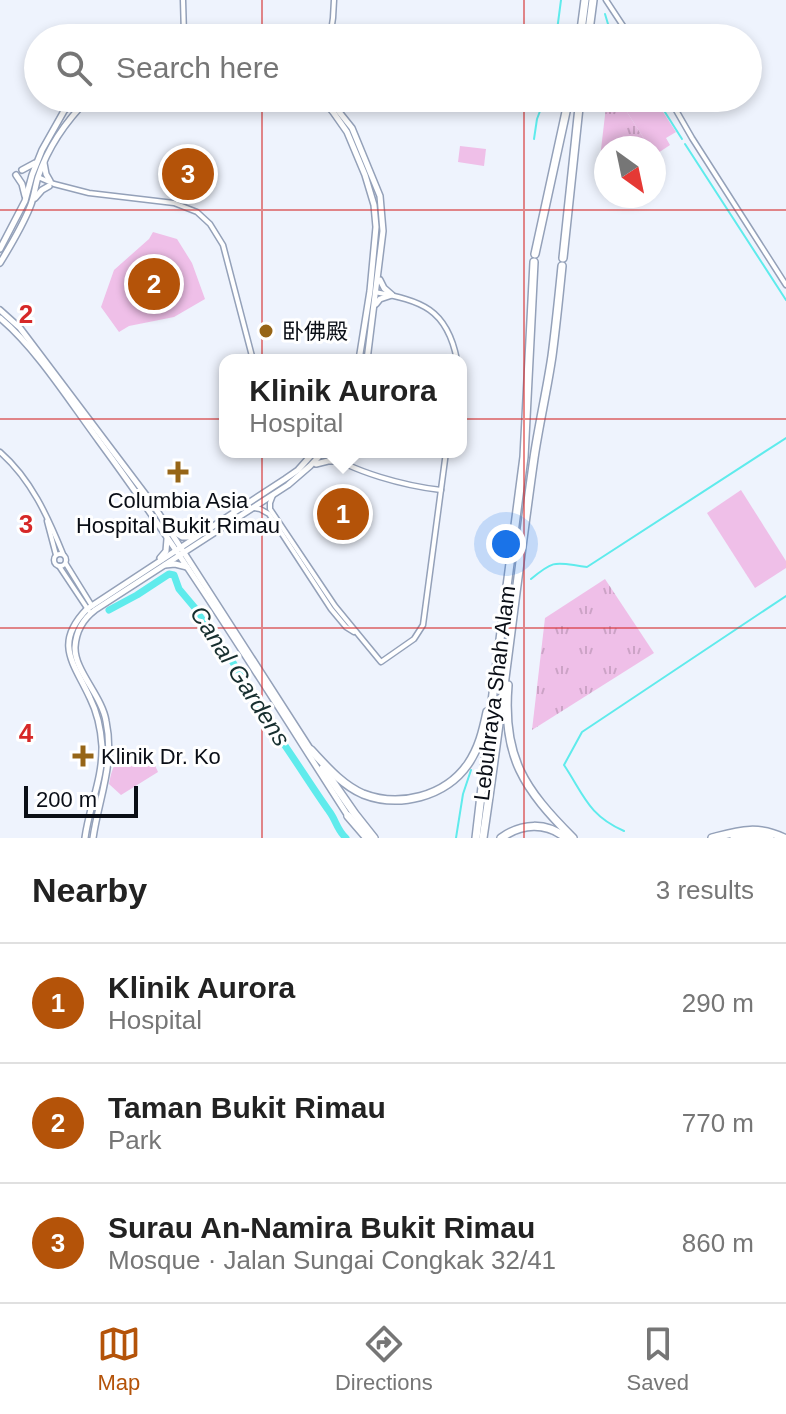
<!DOCTYPE html>
<meta charset="utf-8">
<style>
body{margin:0;font-family:Arial,"Noto Sans SC",sans-serif;background:#f2f2f2;color:#222}
.compass{position:absolute;left:594px;top:136px;width:72px;height:72px;border-radius:50%;background:#fff;box-shadow:0 4px 12px #0003;rotate:147deg}
.scale{position:absolute;left:24px;bottom:20px;width:114px;box-sizing:border-box;padding-left:8px;border:4px solid #0a0e16;border-top:0;font-size:22px;line-height:28px;white-space:nowrap;color:#0a0e16;-webkit-text-stroke:6px #fff;paint-order:stroke}
.you{position:absolute;left:506px;top:544px;width:28px;height:28px;margin:-20px;border:6px solid #fff;border-radius:50%;background:#1a73e8;box-shadow:0 0 0 12px #1a73e833}
.badge{display:grid;place-items:center;width:52px;height:52px;border-radius:50%;background:#b45309;color:#fff;font-size:26px;font-weight:700}
.pin{position:absolute;translate:-50% -50%;border:4px solid #fff;box-shadow:0 2px 8px #0006}
.popup{position:absolute;left:219px;top:354px;width:248px;height:104px;box-sizing:border-box;display:grid;place-content:center;border-radius:16px;background:#fff;filter:drop-shadow(0 2px 6px #0005);font-size:26px;white-space:nowrap;color:#767676}
.popup b{font-size:30px;color:#222}
.popup::after{content:'';position:absolute;left:50%;top:100%;margin-left:-16px;border:16px solid transparent;border-top-color:#fff}
.list{margin:0;padding:0;list-style:none}
h2{display:flex;justify-content:space-between;align-items:center;height:104px;margin:0;padding:0 32px;font-size:34px}
h2 small{font-size:26px;font-weight:400;color:#767676}
.list li{display:grid;grid-template-columns:52px 1fr auto;gap:24px;align-items:center;box-sizing:border-box;height:120px;padding:0 32px;border-top:2px solid #e0e0e0}
.list b{display:block;font-size:30px;white-space:nowrap}
.list p{margin:0;font-size:26px;white-space:nowrap;color:#767676}
.list em{font-size:26px;font-style:normal;color:#767676}
.icon{flex:none;width:44px;height:44px;fill:none;stroke:currentColor;stroke-width:2;stroke-linecap:round;stroke-linejoin:round}
.map{position:relative;flex:none;width:786px;height:838px;overflow:hidden}
.search{position:absolute;background:#fff;box-shadow:0 4px 12px #0003;left:24px;right:24px;top:24px;height:88px;display:flex;align-items:center;gap:20px;box-sizing:border-box;padding:0 28px;border-radius:44px;color:#767676;font-size:30px}
.sheet{height:464px;background:#fff}
nav{display:flex;justify-content:space-around;align-items:center;box-sizing:border-box;height:112px;border-top:2px solid #e0e0e0;background:#fff;font-size:22px;color:#767676}
nav a{display:grid;justify-items:center;gap:4px}
nav .on{color:#b45309}
.map>svg:first-child{display:block}
</style>
<div class="map">
<svg width="786" height="838" viewBox="0 0 786 838">
<defs>
<pattern id="grass-tufts" width="24" height="20" patternUnits="userSpaceOnUse" patternTransform="scale(2)"><rect width="24" height="20" fill="#efbfe8"/><path d="M3 7l-1-3M5 7V3M7 7l1-3M15 17l-1-3M17 17v-4M19 17l1-3" fill="none" stroke="#cca3c6"/></pattern>
</defs>
<rect width="100%" height="100%" fill="#eef3fd"/>
<g fill="url(#grass-tufts)">
<polygon points="607,98 618,98 650,148 606,148 606,168 600,158"/>
<polygon points="605,579 654,653 532,730 545,618"/>
</g>
<g fill="#efbfe8">
<polygon points="618,98 654,98 676,132 666,138 670,145 655,155 654,148 650,148"/>
<polygon points="460,146 486,149 484,166 458,162"/>
<polygon points="153,232 177,239 192,263 205,299 174,317 129,326 119,332 101,307 114,270 149,239"/>
<polygon points="741,490 786,561 786,568 755,588 707,513"/>
<path d="M149,752L158,772L121,795L109,784C114,755 122,754 149,752Z"/>
</g>
<g fill="none" stroke-linecap="round" stroke-linejoin="round">
<g stroke="#5febec" stroke-width="2">
<polyline points="605,14 608,24 608,38"/>
<polyline points="556,38 561,0"/>
<polyline points="656,98 682,139"/>
<polyline points="534,139 537,119 545,98"/>
<polyline points="685,144 786,300"/>
<path d="M531,579C556,558 556,563 587,567L786,438"/>
<path d="M624,831C588,815 584,795 564,765L582,732L786,596"/>
<polyline points="456,838 463,794 471,770"/>
</g>
<path stroke="#5febec" stroke-width="7" d="M109,610L137,595L169,574L174,575L179,589L195,608L215,640L221,644L229,656L262,710C271,718 273,728 279,737C296,761 312,787 329,811C336,820 337,830 346,838"/>
<defs>
<g id="tertiary">
<polyline points="183,0 184,35"/>
<polyline points="606,0 631,38"/>
<polyline points="330,38 333,18 334,0"/>
<polyline points="669,98 692,138 786,285"/>
<polyline points="38,177 54,184 89,193 174,203 197,212 210,224 223,245 253,360"/>
<path d="M375,292C421,301 447,308 457,360"/>
<path d="M0,452C31,479 48,517 63,554"/>
<path d="M325,452C353,472 405,486 441,490"/>
<polyline points="273,495 270,503 270,509 335,606 381,662 414,639 423,625 446,452"/>
<polyline points="254,508 260,509 269,514 331,609 346,627 354,632"/>
<polyline points="47,521 56,555"/>
<circle cx="60" cy="560" r="6"/>
<polyline points="66,564 92,606"/>
<polyline points="59,566 89,611"/>
</g>
<g id="secondary">
<polyline points="184,35 185,38"/>
<polyline points="321,98 333,112 347,132 365,175 374,205 376,227 370,291 359,360"/>
<polyline points="328,98 352,128 380,196 383,231 367,360"/>
<polyline points="44,163 46,174 50,181"/>
<polyline points="22,170 35,163"/>
<polyline points="16,175 22,184 25,196"/>
<polyline points="35,198 42,190 49,186"/>
<polyline points="0,249 25,201 32,175 42,150 64,111 76,98"/>
<path d="M0,263C11,245 22,227 30,207C34,198 35,187 38,177C48,147 67,120 89,98"/>
<polyline points="376,304 380,299 392,295 384,288 380,280"/>
<polyline points="0,310 20,328 152,503 311,750"/>
<path d="M0,318C37,349 70,402 99,441C188,562 267,690 348,816"/>
<polyline points="337,452 341,458"/>
<polyline points="316,464 328,461 338,461"/>
<polyline points="174,532 182,537 194,537"/>
<polyline points="160,558 166,551 167,539"/>
<polyline points="165,565 175,564 187,567"/>
<path d="M85,838C89,807 103,778 102,746C101,731 97,712 90,698C74,663 53,644 87,609L285,479L298,470L314,452"/>
<path d="M93,838C99,797 115,764 106,721C102,696 74,670 75,647C76,631 83,619 95,610L288,485L310,466L323,452"/>
</g>
<g id="motorway">
<polyline points="580,38 585,0"/>
<polyline points="588,38 593,0"/>
<polyline points="535,254 569,98"/>
<polyline points="563,258 580,98"/>
<path d="M508,685C502,757 524,789 573,838"/>
<path d="M311,750C326,766 342,785 363,794C399,808 445,797 468,764C479,748 483,731 487,712"/>
<polyline points="323,768 355,814 374,838"/>
<polyline points="348,816 367,838"/>
<polyline points="476,838 494,685 524,457 534,262"/>
<path d="M483,838C502,712 516,585 534,458C539,424 547,390 552,356C556,326 559,296 562,266"/>
<path d="M501,838C522,823 546,822 566,838"/>
<path d="M712,838C739,831 757,825 784,838"/>
<polyline points="734,838 752,835 770,838"/>
</g>
</defs>
<use href="#tertiary" stroke="#94a1b9" stroke-width="7"/>
<use href="#secondary" stroke="#94a1b9" stroke-width="8"/>
<use href="#motorway" stroke="#94a1b9" stroke-width="10"/>
<use href="#tertiary" stroke="#fff" stroke-width="4"/>
<use href="#secondary" stroke="#fff" stroke-width="5"/>
<use href="#motorway" stroke="#fff" stroke-width="7"/>
</g>
<path fill="none" stroke="#d62828" stroke-width="2" stroke-opacity="0.55" d="M262,0V38M524,0V38M262,98V838M524,98V838M0,210H786M0,419H786M0,628H786"/>
<g fill="#966517" stroke="#fff" stroke-width="3">
<circle cx="266" cy="331" r="8"/>
<path d="M174 460h8v8h8v8h-8v8h-8v-8h-8v-8h8z"/>
<path d="M79 744h8v8h8v8h-8v8h-8v-8h-8v-8h8z"/>
</g>
<g text-anchor="middle" stroke-width="6" stroke-linejoin="round" paint-order="stroke">
<g font-size="22" fill="#0a0e16" stroke="#fff" text-anchor="start">
<text x="282" y="339">卧佛殿</text>
<text x="178" y="508" text-anchor="middle">Columbia Asia<tspan x="178" dy="25">Hospital Bukit Rimau</tspan></text>
<text x="101" y="764">Klinik Dr. Ko</text>
</g>
<g font-size="22" fill="#0a0e16" stroke="#fff">
<text transform="translate(494 693) rotate(-83)" y="8">Lebuhraya Shah Alam</text>
</g>
<g font-size="24" font-style="italic" fill="#172f2f" stroke="#fff">
<text transform="translate(240 676) rotate(57)" y="8">Canal Gardens</text>
</g>
</g>
<g font-size="26" text-anchor="middle" font-weight="bold" fill="#d62828" stroke="#fff" stroke-width="6" stroke-linejoin="round" paint-order="stroke">
<text x="26" y="323">2</text>
<text x="26" y="533">3</text>
<text x="26" y="742">4</text>
</g>
</svg>
<svg class="compass" viewBox="-18 -18 36 36"><path d="M0-13l5 13h-10z" fill="#e53935"/><path d="M0 13l5-13h-10z" fill="#767676"/></svg>
<div class="scale">200 m</div>
<div class="you"></div>
<div class="pin badge" style="left:343px;top:514px">1</div>
<div class="popup"><b>Klinik Aurora</b>Hospital</div>
<div class="pin badge" style="left:154px;top:284px">2</div>
<div class="pin badge" style="left:188px;top:174px">3</div>
<div class="search"><svg class="icon" aria-label="search" viewBox="0 0 24 24"><circle cx="10" cy="10" r="6"/><path d="M15 15l6 6"/></svg>Search here</div>
</div>
<section class="sheet">
<h2>Nearby<small>3 results</small></h2>
<ul class="list">
<li><span class="badge">1</span><div><b>Klinik Aurora</b><p>Hospital</p></div><em>290 m</em></li>
<li><span class="badge">2</span><div><b>Taman Bukit Rimau</b><p>Park</p></div><em>770 m</em></li>
<li><span class="badge">3</span><div><b>Surau An-Namira Bukit Rimau</b><p>Mosque · Jalan Sungai Congkak 32/41</p></div><em>860 m</em></li>
</ul>
</section>
<nav>
<a class="on"><svg class="icon" aria-label="map" viewBox="0 0 24 24"><path d="M3 6l6-2 6 2 6-2v14l-6 2-6-2-6 2zM9 4v14M15 6v14"/></svg>Map</a>
<a><svg class="icon" aria-label="directions" viewBox="0 0 24 24"><path d="M12 3l9 9-9 9-9-9zM9 14v-3h6M13 9l2 2-2 2"/></svg>Directions</a>
<a><svg class="icon" aria-label="saved" viewBox="0 0 24 24"><path d="M7 4h10v16l-5-4-5 4z"/></svg>Saved</a>
</nav>
